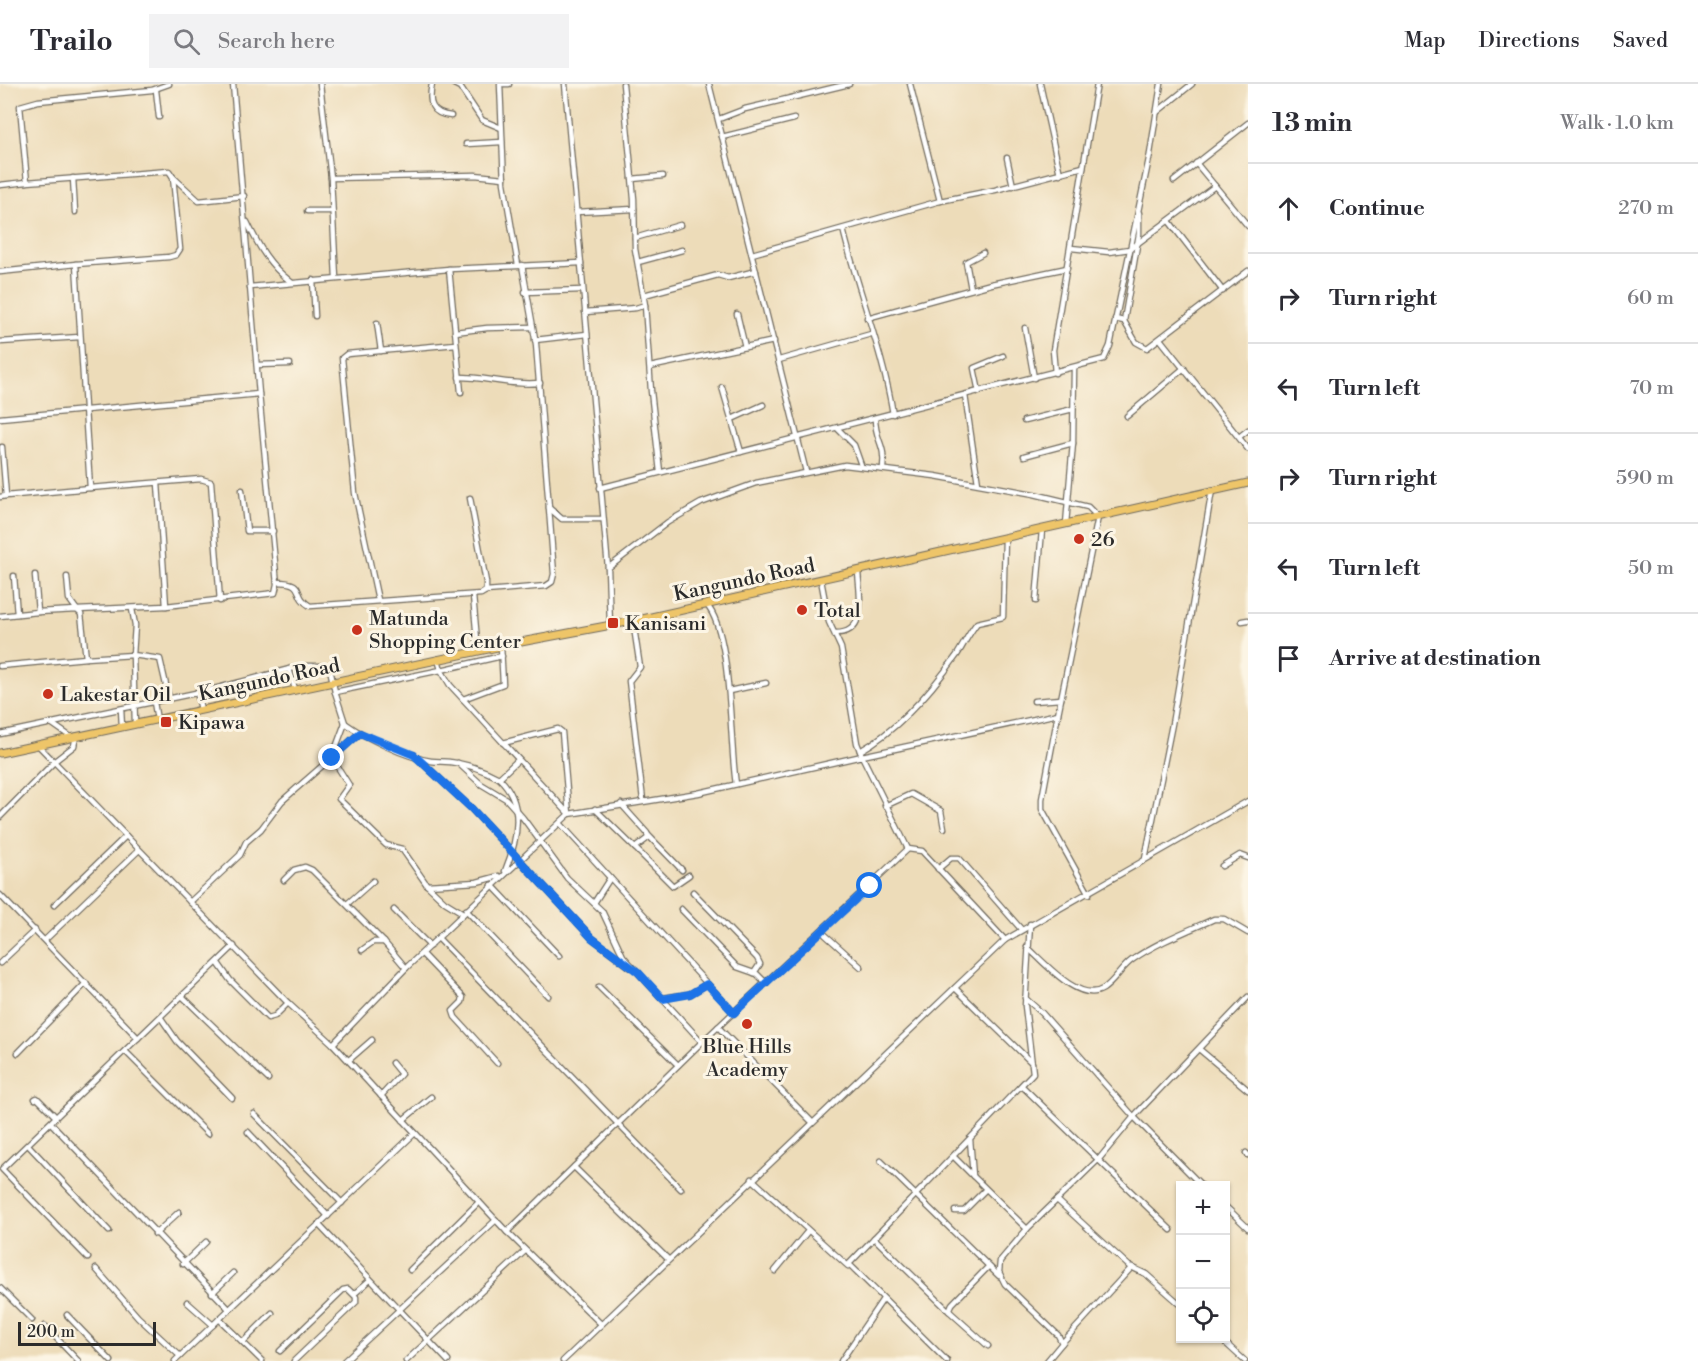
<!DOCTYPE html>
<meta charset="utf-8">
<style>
body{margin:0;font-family:"Libre Bodoni",serif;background:#f2f2f3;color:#2b2b33}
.controls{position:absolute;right:18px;bottom:18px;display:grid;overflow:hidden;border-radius:0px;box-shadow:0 2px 4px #0004}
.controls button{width:54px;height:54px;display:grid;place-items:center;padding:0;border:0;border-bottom:2px solid #e1e1e2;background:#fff;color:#2b2b33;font:30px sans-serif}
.scale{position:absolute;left:18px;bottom:15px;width:138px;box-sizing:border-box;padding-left:6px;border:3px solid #2b2b2b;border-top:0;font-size:16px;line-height:21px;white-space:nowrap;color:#2b2b2b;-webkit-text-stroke:4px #fcf5e5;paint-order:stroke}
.stop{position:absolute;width:18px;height:18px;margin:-14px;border:4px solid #1a73e8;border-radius:50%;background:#fff}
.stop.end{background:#1a73e8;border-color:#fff;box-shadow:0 2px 6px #0008}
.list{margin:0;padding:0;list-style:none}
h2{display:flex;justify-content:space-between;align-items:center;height:78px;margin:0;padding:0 24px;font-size:26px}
h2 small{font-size:20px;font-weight:400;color:#7c7c81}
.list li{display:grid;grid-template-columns:39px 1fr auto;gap:18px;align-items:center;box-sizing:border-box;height:90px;padding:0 24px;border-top:2px solid #e1e1e2}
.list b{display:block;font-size:22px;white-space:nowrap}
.list em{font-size:20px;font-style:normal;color:#7c7c81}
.icon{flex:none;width:33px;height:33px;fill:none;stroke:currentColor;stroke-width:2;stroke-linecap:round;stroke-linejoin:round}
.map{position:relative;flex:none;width:1248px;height:1277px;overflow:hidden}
header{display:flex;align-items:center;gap:36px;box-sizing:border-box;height:84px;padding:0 30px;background:#fff;border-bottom:2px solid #e1e1e2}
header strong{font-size:28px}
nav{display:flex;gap:33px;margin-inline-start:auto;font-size:21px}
.search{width:420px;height:54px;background:#f2f2f3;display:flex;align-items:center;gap:15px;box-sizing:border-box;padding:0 21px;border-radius:0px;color:#7c7c81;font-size:22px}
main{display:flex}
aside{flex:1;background:#fff}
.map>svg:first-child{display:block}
</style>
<header>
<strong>Trailo</strong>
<div class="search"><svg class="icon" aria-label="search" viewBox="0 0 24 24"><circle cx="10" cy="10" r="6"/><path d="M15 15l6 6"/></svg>Search here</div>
<nav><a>Map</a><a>Directions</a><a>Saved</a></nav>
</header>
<main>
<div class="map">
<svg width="1248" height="1277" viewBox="0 0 1248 1277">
<rect width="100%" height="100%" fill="#fcf5e5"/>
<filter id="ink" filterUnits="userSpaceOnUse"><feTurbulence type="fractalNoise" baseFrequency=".0167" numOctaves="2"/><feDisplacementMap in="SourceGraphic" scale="12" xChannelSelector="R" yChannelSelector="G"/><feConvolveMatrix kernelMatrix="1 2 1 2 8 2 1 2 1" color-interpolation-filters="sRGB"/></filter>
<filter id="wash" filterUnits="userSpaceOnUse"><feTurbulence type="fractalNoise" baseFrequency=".008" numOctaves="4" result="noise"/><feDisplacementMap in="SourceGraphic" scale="24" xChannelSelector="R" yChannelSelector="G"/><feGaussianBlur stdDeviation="1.35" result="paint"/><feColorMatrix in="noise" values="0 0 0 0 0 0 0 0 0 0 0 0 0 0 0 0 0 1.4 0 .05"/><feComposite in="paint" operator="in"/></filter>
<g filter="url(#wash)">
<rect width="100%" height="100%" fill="#eddcb9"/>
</g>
<g filter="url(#ink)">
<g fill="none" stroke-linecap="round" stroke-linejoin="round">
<defs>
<g id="minor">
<polyline points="320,0 331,94 336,194"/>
<path d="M432,0C428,19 431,30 451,32"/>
<polyline points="454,0 460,3 482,36 501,44"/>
<polyline points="500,0 504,99 518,181"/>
<polyline points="503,0 509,0"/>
<polyline points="565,0 608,484 610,541"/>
<polyline points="623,0 634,115 635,165 645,221 651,307 660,388"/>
<polyline points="709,0 806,388"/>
<polyline points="910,0 940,117"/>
<polyline points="1040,0 1060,90"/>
<polyline points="156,6 159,33"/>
<polyline points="1157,28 1192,0"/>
<polyline points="719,35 745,25 849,0"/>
<polyline points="722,53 794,35"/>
<polyline points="466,60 502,58"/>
<polyline points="1007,74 1013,102"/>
<polyline points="1196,79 1215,102"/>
<polyline points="173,93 199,117 244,112"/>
<polyline points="73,94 75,128"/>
<polyline points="331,94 475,91 504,94"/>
<polyline points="632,95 663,92"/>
<polyline points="1174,97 1248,39"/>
<polyline points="0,101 27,98"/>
<polyline points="307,127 331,127"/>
<polyline points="576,128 634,125"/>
<polyline points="1169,137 1223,207"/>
<path d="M247,138C259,163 269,181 291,198"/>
<path d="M843,145C858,207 883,268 893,330"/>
<polyline points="635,154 680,141"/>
<polyline points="1071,164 1109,168 1130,165 1215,102 1248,142"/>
<polyline points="752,170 940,117 995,106 1083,83"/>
<polyline points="638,178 682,166"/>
<polyline points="522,181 536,260 549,424 562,435 603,435"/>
<polyline points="449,185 461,308"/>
<polyline points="0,188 76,180"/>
<polyline points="313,196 315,232"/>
<polyline points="250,203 449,185 581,179"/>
<polyline points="971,205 966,178 983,169"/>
<polyline points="525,208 582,206"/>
<polyline points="644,211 718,191 728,194 756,187"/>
<polyline points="585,228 636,224 645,221"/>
<polyline points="737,230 745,263"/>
<polyline points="867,234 991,200 1067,184"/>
<polyline points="1115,235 1124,237 1136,258 1147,264 1248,187"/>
<polyline points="1124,237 1139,150 1139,129"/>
<polyline points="377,239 381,267"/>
<polyline points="1025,244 1034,294"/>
<polyline points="455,248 487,244 532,243"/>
<polyline points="1160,255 1248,365"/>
<polyline points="535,256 587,250"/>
<polyline points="0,258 80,253"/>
<polyline points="779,276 871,250"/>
<polyline points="257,281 290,280"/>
<polyline points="650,283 774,257"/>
<polyline points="1055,289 1053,266 1097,0"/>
<path d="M459,293C487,293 510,302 540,299"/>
<polyline points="722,303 741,368"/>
<polyline points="979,308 974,284 1003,272"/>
<polyline points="965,311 978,399"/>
<polyline points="1127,332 1184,284"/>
<polyline points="0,334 259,310 233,0"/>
<path d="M875,334C875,357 886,360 883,384"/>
<polyline points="732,335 763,321"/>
<polyline points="1024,337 1073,325"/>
<polyline points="837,344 854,361 861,381"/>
<polyline points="1239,353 1248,346"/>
<polyline points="1024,372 1073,359"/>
<polyline points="158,399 166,522"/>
<polyline points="90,404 201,395 211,398 220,517"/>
<polyline points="600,404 1104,275 1110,262 1150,70 1161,0"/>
<polyline points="242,406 247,447 273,447"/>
<polyline points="6,412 90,404 76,180 169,173 176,171 180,165 173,93 169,87 27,98 20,22 38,17 152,6 169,0"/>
<polyline points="0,413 6,412 2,363"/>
<polyline points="1066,440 1073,359 1074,284"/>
<polyline points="608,484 668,438 701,419 756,399 845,381 935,392 1034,410 1088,423 1098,433 1058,630 862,672 857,659 841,564 829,538 821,496"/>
<polyline points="14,492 17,530"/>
<polyline points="67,493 69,515 77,526 166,522 275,509 277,500 259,310"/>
<path d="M277,498C308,498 291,511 310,522L481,510L486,507V498L470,414"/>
<polyline points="486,507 546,502 552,498 554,490 549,424"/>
<polyline points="473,512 478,567"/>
<polyline points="378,516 355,409 342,274 347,270 456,260"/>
<polyline points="1036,517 1042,446"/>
<path d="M706,520C733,549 729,658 736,700"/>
<polyline points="132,525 135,541 133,571 160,575 169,614"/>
<polyline points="0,532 38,528"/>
<polyline points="633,537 640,583 629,597 643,716"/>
<polyline points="1242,537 1248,536"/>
<path d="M835,549C869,550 859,509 858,487"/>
<polyline points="502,572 441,586 450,601 569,730"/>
<polyline points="86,574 133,571 135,640"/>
<polyline points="438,575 441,586 335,608 345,639 332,674 349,701 339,715 386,761 402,765 427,801 445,818 463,829"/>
<polyline points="0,582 86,574 81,530 77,526 38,528 35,491"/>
<polyline points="289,585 295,605"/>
<polyline points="729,607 766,599"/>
<polyline points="197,608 201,626"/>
<polyline points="463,615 503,600 501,562"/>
<polyline points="1034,617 1061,615"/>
<polyline points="154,618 157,636"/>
<polyline points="121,625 122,643"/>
<polyline points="1058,630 1042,715 1042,725 1089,810"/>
<polyline points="51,639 71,653"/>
<path d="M345,639C366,654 405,673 431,677C438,678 444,677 450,678C468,680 484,686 499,694L518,676"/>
<polyline points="0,650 210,606 301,582 322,582 330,585 335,608"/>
<polyline points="503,659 558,645 562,648 569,730"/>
<polyline points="38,661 288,919 333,960 507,1148 600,1239"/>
<path d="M860,667C898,646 932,606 957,571C964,560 969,549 977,539L1003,533L1005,453"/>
<polyline points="414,671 471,724 592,854 630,883"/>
<polyline points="458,679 481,700 506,715 523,734 567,794 602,827 623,872 702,958"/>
<path d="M499,694C526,719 517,758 505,787"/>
<polyline points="621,720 647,749 648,754 635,764 673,802 689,791"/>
<polyline points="885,722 911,710 941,727 944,744"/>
<polyline points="595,725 635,764"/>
<polyline points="0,733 56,676 74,662 76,652"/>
<polyline points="560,739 734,929"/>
<polyline points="648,751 682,786"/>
<polyline points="1145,775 1172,640 1212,406"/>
<polyline points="1222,782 1240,771 1248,774"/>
<polyline points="938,785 951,774 959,774 1021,845"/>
<polyline points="284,796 294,786 305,783 312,786 384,858"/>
<polyline points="427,801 477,798 499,792"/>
<polyline points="492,801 559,872"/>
<polyline points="693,808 757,874 760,880 754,889"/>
<polyline points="0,811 138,954 234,862"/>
<polyline points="190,818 240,771 246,758 261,745 282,717 360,649"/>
<polyline points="594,819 610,794"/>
<polyline points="347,820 373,797"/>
<polyline points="54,821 126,752"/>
<polyline points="681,825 737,883 757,890 766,899"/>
<polyline points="394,826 430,862"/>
<polyline points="466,826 548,912"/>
<polyline points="821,847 861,883"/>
<polyline points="438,854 681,1105"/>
<polyline points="45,856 139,766"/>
<path d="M1027,863C1043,877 1079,920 1103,905C1114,898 1121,884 1132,876C1156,859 1187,847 1214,835H1224L1248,849"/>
<polyline points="362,866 373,858 384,858 406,884 569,730 698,709 862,672 908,765"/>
<polyline points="422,870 463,913 462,918 453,927 455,933 497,979"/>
<polyline points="0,879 35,846"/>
<polyline points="218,879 230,896 268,934 275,932 288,919"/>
<polyline points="599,903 678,981"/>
<polyline points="955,904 1032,979"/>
<polyline points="183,913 268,995"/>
<polyline points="663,914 690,910 707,900"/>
<polyline points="1025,914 1042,929 1134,1033 1202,1102"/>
<polyline points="161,934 177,957 232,1014"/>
<polyline points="718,943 812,1038"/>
<polyline points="333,960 406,884"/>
<polyline points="1199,965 1248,1006"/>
<polyline points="125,967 208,1050"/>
<polyline points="18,969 86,899"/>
<polyline points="349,976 372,956"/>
<polyline points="1022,1002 1171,1146"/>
<polyline points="381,1012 401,990 392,979"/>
<polyline points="35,1015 37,1014 56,1033"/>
<polyline points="254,1030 342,1119"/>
<polyline points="403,1036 431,1013"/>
<polyline points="51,1039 229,1225"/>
<polyline points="248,1048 328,1132"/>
<polyline points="970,1055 973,1092 1027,1145"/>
<polyline points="29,1062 109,1147"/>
<polyline points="1246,1069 1248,1071"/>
<polyline points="954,1073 973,1092"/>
<polyline points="881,1077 999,1192"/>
<polyline points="574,1083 668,1175"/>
<polyline points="752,1095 848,1182"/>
<polyline points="1057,1116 1129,1182 1146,1190 1180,1220"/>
<polyline points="1226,1123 1248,1144"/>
<polyline points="955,1127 964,1127 985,1106"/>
<polyline points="319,1141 448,1277"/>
<polyline points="507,1148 702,958 908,765 922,767 1005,856"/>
<polyline points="155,1150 179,1128"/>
<polyline points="874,1154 949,1227"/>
<polyline points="88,1174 2,1085 138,954"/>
<polyline points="183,1180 206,1158"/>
<polyline points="96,1185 138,1233 180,1272"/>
<polyline points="410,1186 479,1118"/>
<polyline points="775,1187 808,1147"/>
<polyline points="0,1204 32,1236"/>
<polyline points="212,1209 233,1189"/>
<polyline points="354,1210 370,1196"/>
<polyline points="187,1218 213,1241"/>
<polyline points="67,1231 111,1277"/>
<polyline points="219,1235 262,1277"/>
<polyline points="45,1242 78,1277"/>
<polyline points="1220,1254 1245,1277"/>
<polyline points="243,1258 272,1229"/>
<polyline points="1062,1259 1132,1183"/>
<polyline points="988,1262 949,1227 952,1220 988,1183"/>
<polyline points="280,1267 343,1206 348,1205 356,1213 356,1218 294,1277"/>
<polyline points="175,1277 415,1049"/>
<polyline points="344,1277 496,1136"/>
<polyline points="406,1277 525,1167"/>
<polyline points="563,1277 1005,856 1248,717"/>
<polyline points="841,1277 883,1215"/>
<polyline points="947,1277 849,1180 1033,989 1025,922 1030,840"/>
<polyline points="1047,1277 1062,1259 1058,1251 1005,1200 999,1188 1000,1177 1027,1145 1099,1075 1137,1029 1248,913"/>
</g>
<polyline id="highway" points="0,669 521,558 638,536 1248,399"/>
</defs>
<use href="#minor" stroke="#6f695d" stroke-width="7"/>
<use href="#highway" stroke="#6f695d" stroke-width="9"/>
<use href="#minor" stroke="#fff" stroke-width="4.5"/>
<use href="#highway" stroke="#eec569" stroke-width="7"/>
</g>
</g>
<g fill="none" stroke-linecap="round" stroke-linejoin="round" filter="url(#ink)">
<polyline stroke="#1a73e8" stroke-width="8" points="332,674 360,649 414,671 471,724 592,854 638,888 663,915 690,910 707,900 734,929 870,802"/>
</g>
<g fill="#c8321e" stroke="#fcf5e5" stroke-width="2">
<circle cx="1079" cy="455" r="6"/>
<circle cx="802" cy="526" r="6"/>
<rect x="607" y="533" width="12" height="12" rx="3"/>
<circle cx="357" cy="546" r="6"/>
<circle cx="48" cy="610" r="6"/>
<rect x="160" y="632" width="12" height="12" rx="3"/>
<circle cx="747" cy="940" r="6"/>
</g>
<g text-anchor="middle" stroke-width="6" stroke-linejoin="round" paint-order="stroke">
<g font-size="20" fill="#2b2b2b" stroke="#fcf5e5" text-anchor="start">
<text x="1091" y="462">26</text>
<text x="814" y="533">Total</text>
<text x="369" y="541">Matunda<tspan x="369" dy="23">Shopping Center</tspan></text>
<text x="625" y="546">Kanisani</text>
<text x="60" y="617">Lakestar Oil</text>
<text x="178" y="645">Kipawa</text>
<text x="747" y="969" text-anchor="middle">Blue Hills<tspan x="747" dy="23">Academy</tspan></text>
</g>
<g font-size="20" fill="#2b2b2b" stroke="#fcf5e5">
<text transform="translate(744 495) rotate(-12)" y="7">Kangundo Road</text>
<text transform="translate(269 595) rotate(-12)" y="7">Kangundo Road</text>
</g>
</g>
</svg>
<div class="controls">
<button>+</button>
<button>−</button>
<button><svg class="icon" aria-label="locate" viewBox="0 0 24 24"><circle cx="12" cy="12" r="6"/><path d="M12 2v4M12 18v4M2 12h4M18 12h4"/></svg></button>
</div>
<div class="scale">200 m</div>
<div class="stop" style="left:870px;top:802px"></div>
<div class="stop end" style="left:332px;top:674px"></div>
</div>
<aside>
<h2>13 min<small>Walk · 1.0 km</small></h2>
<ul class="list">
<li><svg class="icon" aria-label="ahead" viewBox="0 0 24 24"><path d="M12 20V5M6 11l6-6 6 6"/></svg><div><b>Continue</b></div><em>270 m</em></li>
<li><svg class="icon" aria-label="right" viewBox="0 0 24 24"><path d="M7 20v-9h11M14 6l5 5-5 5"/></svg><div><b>Turn right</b></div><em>60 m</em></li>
<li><svg class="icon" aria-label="left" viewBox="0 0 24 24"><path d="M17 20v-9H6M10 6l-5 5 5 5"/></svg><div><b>Turn left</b></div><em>70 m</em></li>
<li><svg class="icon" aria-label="right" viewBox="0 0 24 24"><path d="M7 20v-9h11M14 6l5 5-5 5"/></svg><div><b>Turn right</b></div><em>590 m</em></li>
<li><svg class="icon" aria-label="left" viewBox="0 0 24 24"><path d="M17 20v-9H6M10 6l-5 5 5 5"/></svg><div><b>Turn left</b></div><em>50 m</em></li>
<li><svg class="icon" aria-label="arrive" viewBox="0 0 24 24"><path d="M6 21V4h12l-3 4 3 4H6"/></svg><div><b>Arrive at destination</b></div></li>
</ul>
</aside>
</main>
